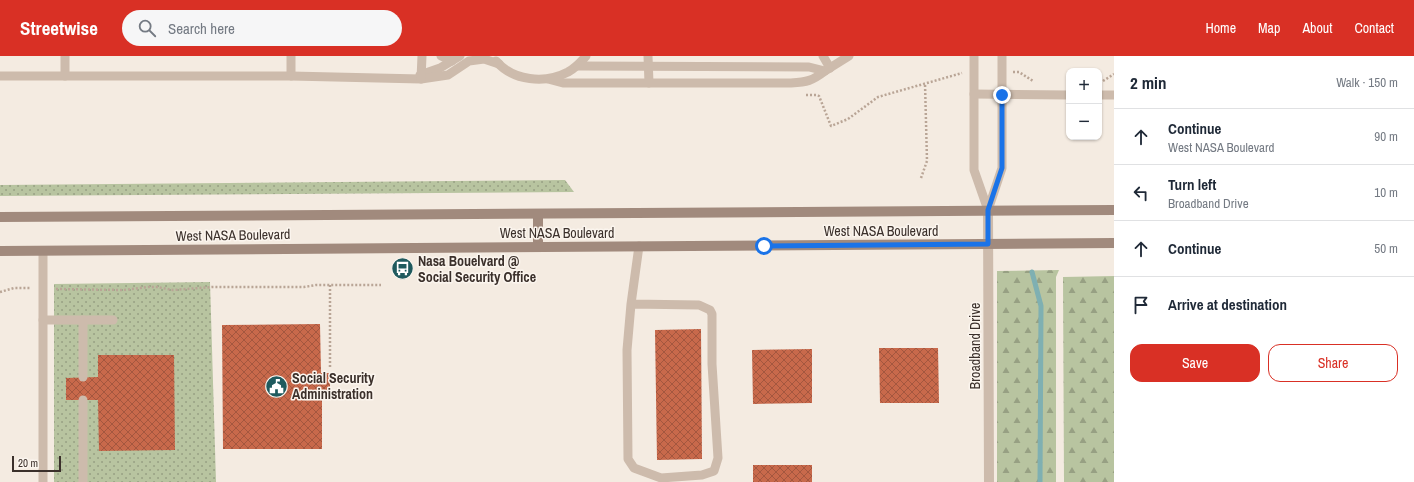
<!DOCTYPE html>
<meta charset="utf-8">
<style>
body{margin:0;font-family:"Archivo Narrow",sans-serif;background:#f6f6f7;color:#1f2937}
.controls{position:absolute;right:12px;top:12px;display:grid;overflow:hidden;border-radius:8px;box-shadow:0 1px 3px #0004}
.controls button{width:36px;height:36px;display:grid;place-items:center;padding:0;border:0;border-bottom:1px solid #e0e1e3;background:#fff;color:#1f2937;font:20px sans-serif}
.scale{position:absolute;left:12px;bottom:10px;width:49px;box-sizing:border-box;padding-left:4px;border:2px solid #3b302b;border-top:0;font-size:11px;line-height:14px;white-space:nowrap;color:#3b302b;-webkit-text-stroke:3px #fbf5ee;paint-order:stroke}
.stop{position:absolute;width:12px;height:12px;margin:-9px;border:3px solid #1a73e8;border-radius:50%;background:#fff}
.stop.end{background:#1a73e8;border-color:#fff;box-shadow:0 1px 4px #0008}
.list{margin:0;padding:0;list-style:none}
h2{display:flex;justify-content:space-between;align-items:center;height:52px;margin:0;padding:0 16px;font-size:17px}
h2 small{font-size:13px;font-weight:400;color:#747a83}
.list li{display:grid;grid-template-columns:26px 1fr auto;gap:12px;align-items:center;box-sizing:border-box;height:56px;padding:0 16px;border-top:1px solid #e0e1e3}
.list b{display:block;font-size:15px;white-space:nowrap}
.list p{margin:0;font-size:13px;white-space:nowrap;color:#747a83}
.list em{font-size:13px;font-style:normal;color:#747a83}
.actions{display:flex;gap:8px;padding:12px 16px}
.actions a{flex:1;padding:9px 0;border:1px solid #d93025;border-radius:12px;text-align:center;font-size:14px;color:#d93025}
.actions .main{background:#d93025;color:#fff}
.icon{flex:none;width:22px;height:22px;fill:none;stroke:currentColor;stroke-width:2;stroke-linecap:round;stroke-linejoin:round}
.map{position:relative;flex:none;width:1114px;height:426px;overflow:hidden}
header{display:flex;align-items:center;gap:24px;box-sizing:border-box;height:56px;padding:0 20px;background:#d93025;color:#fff}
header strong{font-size:19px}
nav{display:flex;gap:22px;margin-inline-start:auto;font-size:14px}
.search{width:280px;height:36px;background:#f6f6f7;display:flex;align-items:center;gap:10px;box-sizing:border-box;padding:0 14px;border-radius:22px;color:#747a83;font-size:15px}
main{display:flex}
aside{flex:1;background:#fff}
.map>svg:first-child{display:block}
</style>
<header>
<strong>Streetwise</strong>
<div class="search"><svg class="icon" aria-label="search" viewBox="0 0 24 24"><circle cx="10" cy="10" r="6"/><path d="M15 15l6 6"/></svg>Search here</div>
<nav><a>Home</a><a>Map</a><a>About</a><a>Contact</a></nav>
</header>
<main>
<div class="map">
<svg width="1114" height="426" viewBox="0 0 1114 426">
<defs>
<pattern id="grass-dots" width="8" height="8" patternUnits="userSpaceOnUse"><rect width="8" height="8" fill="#b8c4a0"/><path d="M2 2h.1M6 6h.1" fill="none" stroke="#97a083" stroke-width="1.8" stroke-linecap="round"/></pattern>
<pattern id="forest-firs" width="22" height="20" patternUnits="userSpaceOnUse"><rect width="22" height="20" fill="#b8c4a0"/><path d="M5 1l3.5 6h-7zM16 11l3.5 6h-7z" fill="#97a083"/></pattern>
<pattern id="building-cross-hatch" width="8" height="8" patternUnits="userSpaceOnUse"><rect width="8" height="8" fill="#c8694b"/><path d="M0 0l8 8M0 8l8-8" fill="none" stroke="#a4573f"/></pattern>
</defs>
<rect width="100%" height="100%" fill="#f4ebe1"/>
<g fill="url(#grass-dots)">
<polygon points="565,124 574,136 0,140 0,129"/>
<polygon points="210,226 216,426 54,426 54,228"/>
</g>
<g fill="url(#forest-firs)">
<polygon points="1059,214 1056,221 1056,426 997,426 997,215"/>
<polygon points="1114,220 1114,426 1064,426 1063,221"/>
</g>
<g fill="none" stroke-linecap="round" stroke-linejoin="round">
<polyline stroke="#7fb0b2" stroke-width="5" points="1032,216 1041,250 1040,426"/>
</g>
<g fill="url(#building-cross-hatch)">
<polygon points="320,268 321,317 330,317 330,343 322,343 322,393 223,393 222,269"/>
<polygon points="701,273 702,403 657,404 655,274"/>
<polygon points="879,292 938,292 939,347 880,347"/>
<polygon points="812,293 812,347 753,348 752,294"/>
<polygon points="98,299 174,299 175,394 99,395 98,344 66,344 66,322 98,321"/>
<rect x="753" y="409" width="59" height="17"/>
</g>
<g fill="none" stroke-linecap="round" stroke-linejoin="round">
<g stroke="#b9a596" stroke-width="2.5" stroke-dasharray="2 2" stroke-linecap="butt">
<polyline points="1013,16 1019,16 1033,25"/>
<polyline points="1103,25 1114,18"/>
<polyline points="806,39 817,39 819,40 831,70 848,63 878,41 962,17"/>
<polyline points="921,122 927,105 925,27"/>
<polyline points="330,229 330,313"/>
<polyline points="56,233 123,234 148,231 157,231 173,234 213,231 304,231 316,229 381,229"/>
<polyline points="0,236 14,232 31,232"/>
</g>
<g stroke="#cdbbac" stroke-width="9">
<polyline points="65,0 65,20"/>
<polyline points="441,0 452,5"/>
<polyline points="648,0 649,27"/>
<polyline points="823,0 830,12"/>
<polyline points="974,0 974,114 988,154"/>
<path d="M496,5C513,25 545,28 568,16C575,12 581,6 586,0"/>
<polyline points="578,10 809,11 825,15 849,0"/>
<polyline points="420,19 440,12 460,0"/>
<polyline points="0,20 291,20 291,0"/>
<polyline points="291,20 421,23 448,19 469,5 484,3 499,8"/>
<polyline points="421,23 422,0"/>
<path d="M548,23L563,27H791C807,26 812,25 825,15"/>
<polyline points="974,38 1069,39"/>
<polyline points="1099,39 1114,39"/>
<polyline points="988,154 1002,112 1002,0"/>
<polyline points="631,248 699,249 710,254 712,258 712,308 718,402 714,415 702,419 661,422 634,412 628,403 627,294 631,248 639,190"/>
<polyline points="43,264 113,264"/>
<polyline points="83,321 83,264"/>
<polyline points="83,344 83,426"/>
<polyline points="43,426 43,195"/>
</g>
<polyline stroke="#cdbbac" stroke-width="10" points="988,154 989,426"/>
<g stroke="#a18a7d" stroke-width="10">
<polyline points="538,158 538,191"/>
<polyline points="0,161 1114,154"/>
<polyline points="0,195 1114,187"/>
</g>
</g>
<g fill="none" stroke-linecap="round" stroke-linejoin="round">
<polyline stroke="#1a73e8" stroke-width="5" points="764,190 988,188 988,154 1002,112 1002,39"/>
</g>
<defs>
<symbol id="bus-disc" viewBox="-11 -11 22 22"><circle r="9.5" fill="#1f5a5e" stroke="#fbf5ee"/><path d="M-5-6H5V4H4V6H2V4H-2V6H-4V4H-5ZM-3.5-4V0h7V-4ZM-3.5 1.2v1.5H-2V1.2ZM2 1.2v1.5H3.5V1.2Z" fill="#fff"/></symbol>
<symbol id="civic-disc" viewBox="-11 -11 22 22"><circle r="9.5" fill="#1f5a5e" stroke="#fbf5ee"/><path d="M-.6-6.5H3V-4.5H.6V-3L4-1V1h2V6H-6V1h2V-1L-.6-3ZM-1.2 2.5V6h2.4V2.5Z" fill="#fff"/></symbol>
</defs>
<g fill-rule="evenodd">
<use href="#bus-disc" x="390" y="200" width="25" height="25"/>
<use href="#civic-disc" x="264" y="318" width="25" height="25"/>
</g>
<g text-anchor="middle" stroke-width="3" stroke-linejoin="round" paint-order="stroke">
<g font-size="14" fill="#3b302b" stroke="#fbf5ee">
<text x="881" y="180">West NASA Boulevard</text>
<text x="557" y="182">West NASA Boulevard</text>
<text transform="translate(233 179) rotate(-1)" y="5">West NASA Boulevard</text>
<text transform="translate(975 290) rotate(-90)" y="5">Broadband Drive</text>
</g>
<g font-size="14" font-weight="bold" fill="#3b302b" stroke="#fbf5ee" text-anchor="start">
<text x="418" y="210">Nasa Bouelvard @<tspan x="418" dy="16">Social Security Office</tspan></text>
<text x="292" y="327">Social Security<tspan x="292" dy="16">Administration</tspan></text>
</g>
</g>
</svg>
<div class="controls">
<button>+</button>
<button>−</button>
</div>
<div class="scale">20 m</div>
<div class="stop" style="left:764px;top:190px"></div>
<div class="stop end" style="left:1002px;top:39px"></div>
</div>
<aside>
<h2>2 min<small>Walk · 150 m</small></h2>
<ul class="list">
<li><svg class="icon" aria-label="ahead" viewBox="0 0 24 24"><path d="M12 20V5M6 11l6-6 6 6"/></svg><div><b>Continue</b><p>West NASA Boulevard</p></div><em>90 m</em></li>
<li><svg class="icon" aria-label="left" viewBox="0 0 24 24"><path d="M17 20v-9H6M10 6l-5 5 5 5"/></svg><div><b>Turn left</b><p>Broadband Drive</p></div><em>10 m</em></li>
<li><svg class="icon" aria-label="ahead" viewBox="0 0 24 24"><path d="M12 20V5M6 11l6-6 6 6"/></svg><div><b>Continue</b></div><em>50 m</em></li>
<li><svg class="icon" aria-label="arrive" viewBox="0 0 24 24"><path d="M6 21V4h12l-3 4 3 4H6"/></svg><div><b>Arrive at destination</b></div></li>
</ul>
<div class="actions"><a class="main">Save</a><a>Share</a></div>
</aside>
</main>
